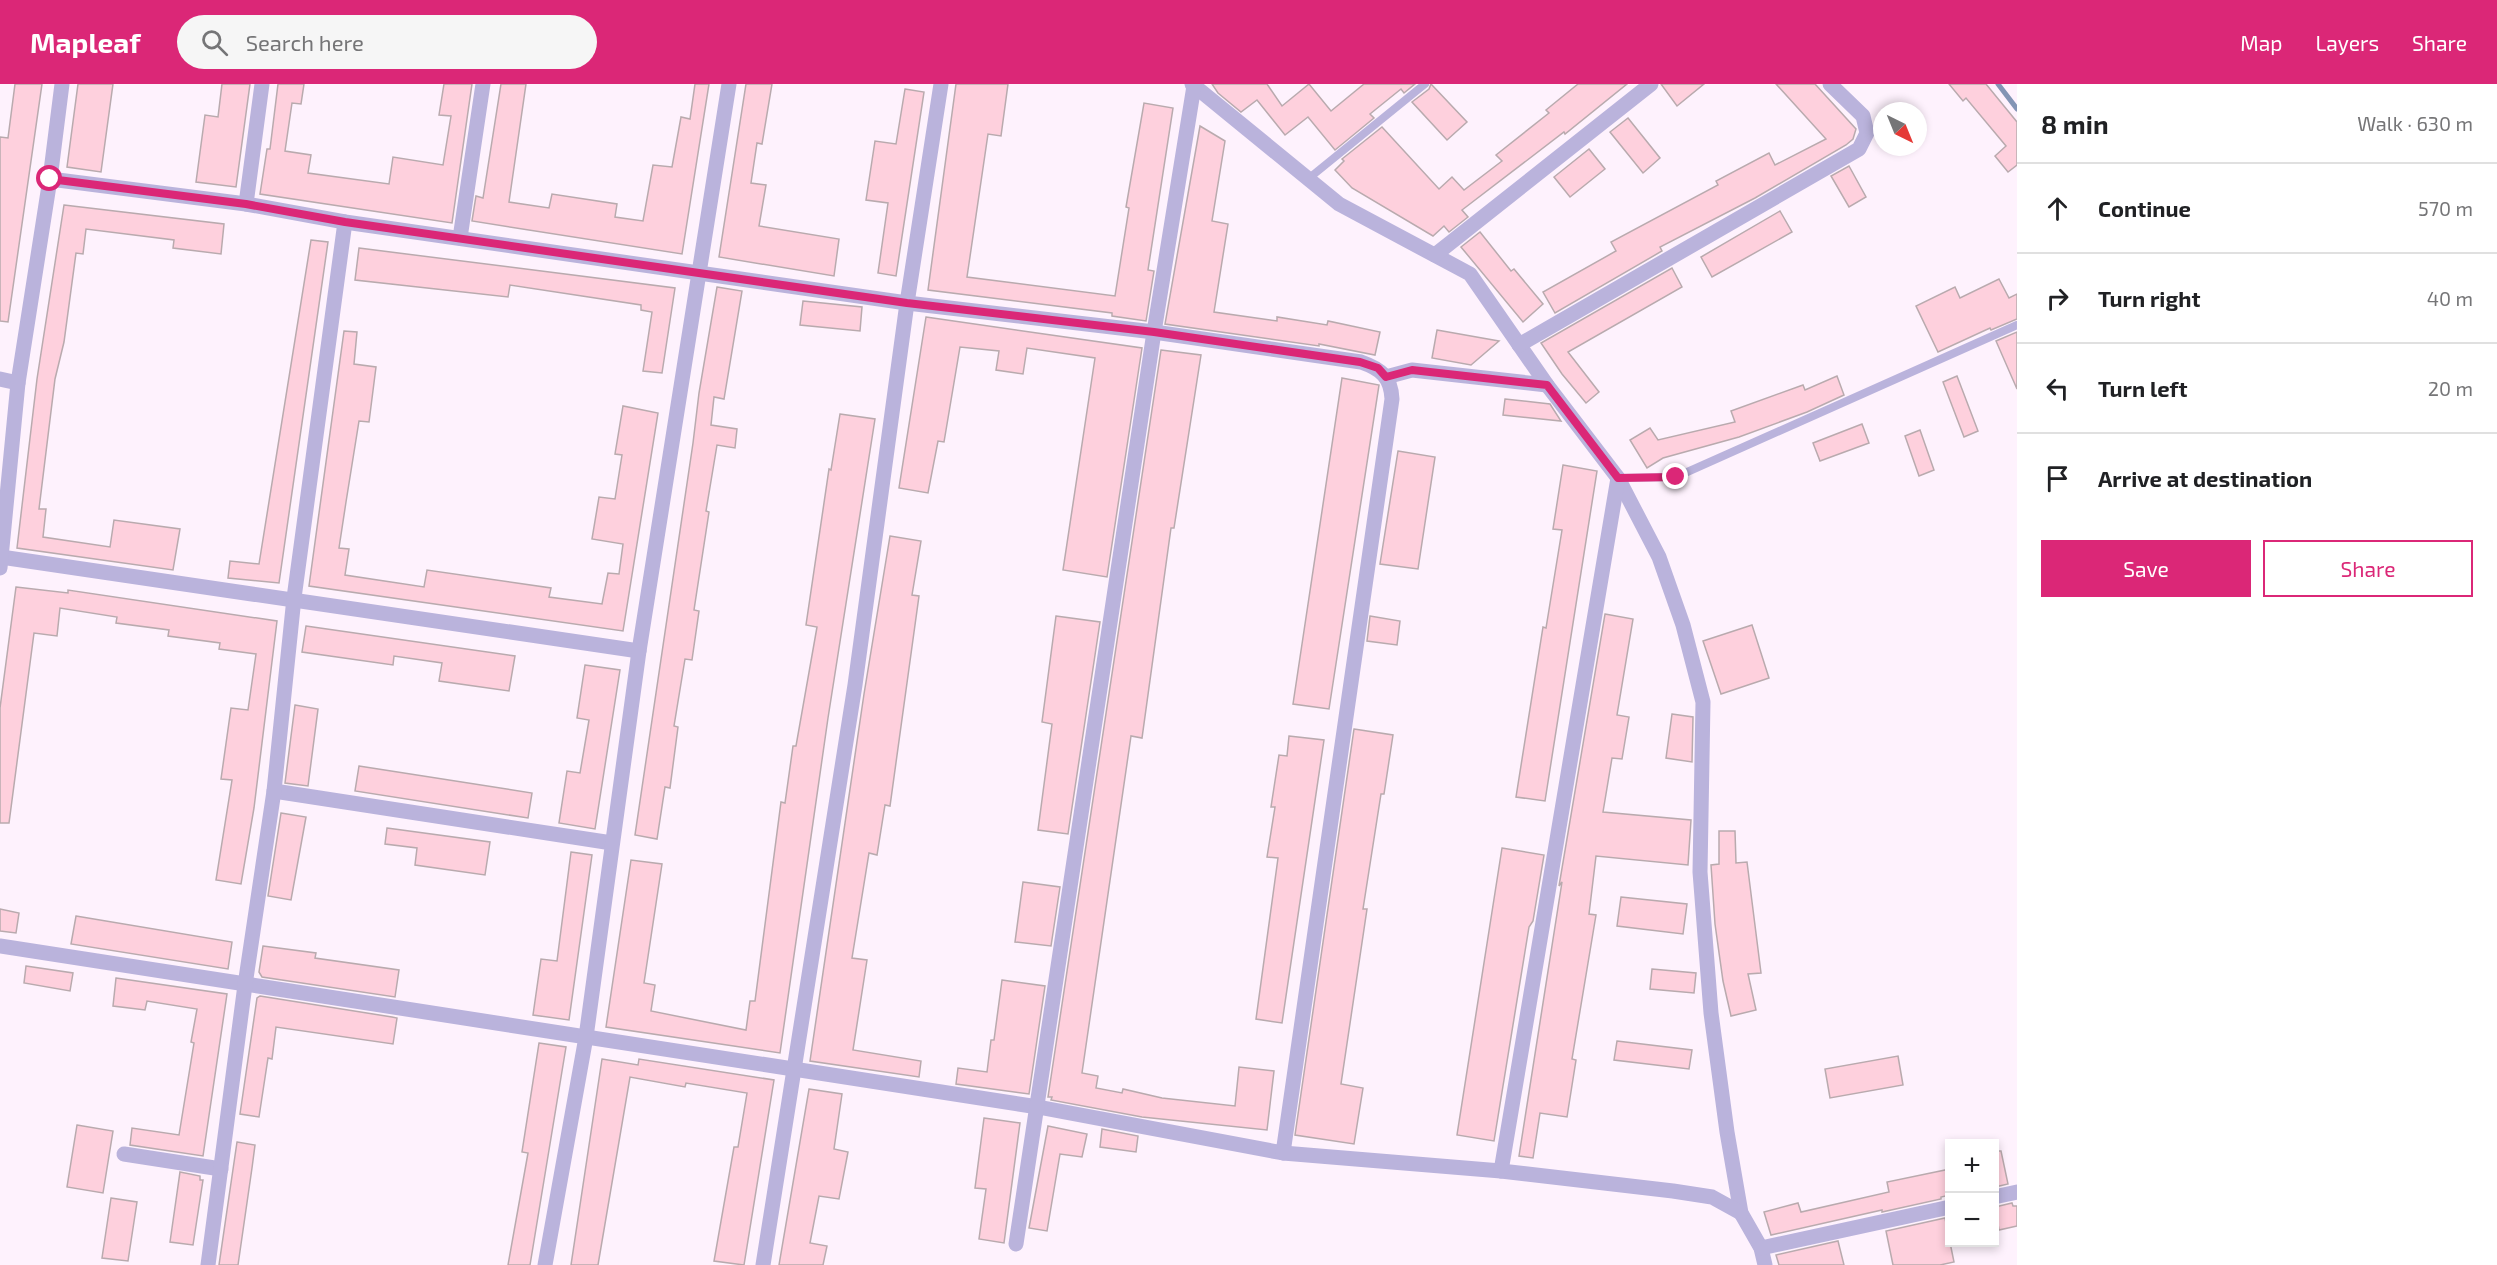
<!DOCTYPE html>
<meta charset="utf-8">
<style>
body{margin:0;font-family:"Exo 2",sans-serif;background:#f6f6f6;color:#202124}
.controls{position:absolute;right:18px;bottom:18px;display:grid;overflow:hidden;border-radius:0px;box-shadow:0 3px 9px #0003}
.controls button{width:54px;height:54px;display:grid;place-items:center;padding:0;border:0;border-bottom:2px solid #e0e0e0;background:#fff;color:#202124;font:30px sans-serif}
.compass{position:absolute;left:1873px;top:18px;width:54px;height:54px;border-radius:50%;background:#fff;box-shadow:0 3px 9px #0003;rotate:137deg}
.stop{position:absolute;width:18px;height:18px;margin:-14px;border:4px solid #db2777;border-radius:50%;background:#fff}
.stop.end{background:#db2777;border-color:#fff;box-shadow:0 2px 6px #0008}
.list{margin:0;padding:0;list-style:none}
h2{display:flex;justify-content:space-between;align-items:center;height:78px;margin:0;padding:0 24px;font-size:26px}
h2 small{font-size:20px;font-weight:400;color:#757577}
.list li{display:grid;grid-template-columns:39px 1fr auto;gap:18px;align-items:center;box-sizing:border-box;height:90px;padding:0 24px;border-top:2px solid #e0e0e0}
.list b{display:block;font-size:22px;white-space:nowrap}
.list em{font-size:20px;font-style:normal;color:#757577}
.actions{display:flex;gap:12px;padding:18px 24px}
.actions a{flex:1;padding:14px 0;border:2px solid #db2777;border-radius:0px;text-align:center;font-size:21px;color:#db2777}
.actions .main{background:#db2777;color:#fff}
.icon{flex:none;width:33px;height:33px;fill:none;stroke:currentColor;stroke-width:2;stroke-linecap:round;stroke-linejoin:round}
.map{position:relative;flex:none;width:2017px;height:1181px;overflow:hidden}
header{display:flex;align-items:center;gap:36px;box-sizing:border-box;height:84px;padding:0 30px;background:#db2777;color:#fff}
header strong{font-size:28px}
nav{display:flex;gap:33px;margin-inline-start:auto;font-size:21px}
.search{width:420px;height:54px;background:#f6f6f6;display:flex;align-items:center;gap:15px;box-sizing:border-box;padding:0 21px;border-radius:33px;color:#757577;font-size:22px}
main{display:flex}
aside{flex:1;background:#fff}
.map>svg:first-child{display:block}
</style>
<header>
<strong>Mapleaf</strong>
<div class="search"><svg class="icon" aria-label="search" viewBox="0 0 24 24"><circle cx="10" cy="10" r="6"/><path d="M15 15l6 6"/></svg>Search here</div>
<nav><a>Map</a><a>Layers</a><a>Share</a></nav>
</header>
<main>
<div class="map">
<svg width="2017" height="1181" viewBox="0 0 2017 1181">
<rect width="100%" height="100%" fill="#fef2fd"/>
<g fill="none" stroke-linecap="round" stroke-linejoin="round">
<polyline stroke="#8395b5" stroke-width="5" points="1998,0 2017,25"/>
</g>
<g fill="#fed0dd" stroke="#b9aaae" stroke-width="1.5">
<polygon points="15,0 42,0 8,238 0,237 0,53 8,54"/>
<polygon points="78,0 113,0 101,88 67,83"/>
<polygon points="222,0 250,0 236,103 196,98 205,31 218,33"/>
<polygon points="278,0 304,0 301,20 292,19 285,67 311,71 308,89 389,100 393,73 443,81 451,32 439,31 444,0 472,0 452,139 260,110 267,65 270,65"/>
<polygon points="501,0 526,0 509,118 549,124 552,110 617,120 615,133 643,137 653,81 672,83 681,33 690,35 695,0 709,0 682,170 472,137 476,112 483,114"/>
<polygon points="746,0 772,0 762,60 757,59 751,99 766,101 759,142 839,155 834,192 719,173"/>
<polygon points="956,0 1008,0 1001,52 988,50 967,193 1115,212 1129,124 1126,123 1144,19 1173,24 1148,186 1154,187 1146,237 1112,232 1112,229 928,206"/>
<polygon points="1212,0 1267,0 1282,22 1309,0 1331,27 1364,0 1415,0 1404,9 1401,5 1370,30 1374,34 1335,66 1308,33 1285,51 1257,16 1241,28 1218,9"/>
<polygon points="1431,0 1467,38 1447,56 1412,18 1429,5"/>
<polygon points="1578,0 1627,0 1565,50 1564,48 1462,126 1468,133 1449,148 1444,142 1433,152 1352,104 1335,86 1344,77 1342,75 1382,43 1439,105 1452,93 1464,106 1502,77 1496,71 1549,29 1546,26"/>
<polygon points="1661,0 1704,0 1677,22"/>
<polygon points="1776,0 1815,0 1856,45 1853,55 1846,61 1755,114 1660,163 1662,167 1555,229 1543,208 1616,167 1611,158 1718,101 1716,97 1769,69 1775,81 1826,55"/>
<polygon points="1949,0 1986,0 2017,38 2017,81 2008,88 1995,72 2006,62 1966,14 1963,17"/>
<polygon points="905,5 924,8 896,192 878,189 888,119 866,116 875,57 896,60"/>
<polygon points="1628,34 1660,74 1643,89 1610,48"/>
<polygon points="1200,42 1225,57 1212,137 1228,140 1214,228 1277,237 1277,233 1327,241 1328,237 1380,248 1375,271 1319,260 1319,262 1165,240"/>
<polygon points="1589,65 1605,85 1570,113 1554,93"/>
<polygon points="1849,82 1866,113 1849,123 1831,92"/>
<polygon points="64,121 224,140 221,170 173,164 174,156 86,145 83,170 76,169 64,258 55,295 39,425 46,425 43,453 110,463 114,436 180,445 173,486 17,464 37,295"/>
<polygon points="1780,127 1792,148 1712,193 1701,173"/>
<polygon points="1480,148 1511,187 1514,185 1543,220 1523,238 1461,163"/>
<polygon points="311,156 328,158 279,499 228,494 230,477 259,480"/>
<polygon points="359,164 675,204 662,289 643,287 652,228 641,226 641,221 510,201 508,213 355,196"/>
<polygon points="1672,184 1682,203 1568,268 1599,308 1586,319 1562,290 1541,259"/>
<polygon points="1999,195 2009,214 2017,210 2017,235 1991,246 1990,244 1938,268 1916,222 1955,203 1960,214"/>
<polygon points="717,203 742,207 724,315 714,313 711,341 737,345 735,364 717,361 706,427 709,428 694,526 699,527 692,576 685,575 674,642 678,643 670,704 665,703 657,755 635,751 693,359 699,309"/>
<polygon points="803,217 862,223 860,247 800,241"/>
<polygon points="926,233 1142,264 1107,493 1063,486 1095,274 1027,264 1023,290 996,286 999,267 960,263 944,358 938,357 928,409 899,404"/>
<polygon points="1437,246 1499,257 1471,281 1432,274"/>
<polygon points="344,247 357,248 354,280 376,283 369,338 359,337 346,418 339,464 349,465 345,491 424,503 427,486 551,504 549,513 602,520 608,489 619,490 623,460 592,455 599,413 615,415 622,371 615,370 623,322 658,329 623,547 309,502"/>
<polygon points="2017,248 2017,305 1996,257"/>
<polygon points="1161,266 1201,271 1174,444 1171,444 1142,654 1131,652 1082,989 1098,992 1096,1004 1122,1009 1123,1005 1162,1014 1235,1022 1239,983 1274,987 1267,1046 1142,1033 1051,1016 1052,1013 1048,1013"/>
<polygon points="1837,292 1844,311 1807,328 1739,353 1663,374 1647,384 1630,356 1650,344 1658,356 1735,338 1731,327 1803,301 1805,306"/>
<polygon points="1957,292 1978,347 1964,353 1943,298"/>
<polygon points="1342,294 1379,301 1329,625 1293,620"/>
<polygon points="1505,315 1550,320 1561,337 1503,331"/>
<polygon points="840,330 875,335 828,634 780,969 606,943 631,776 662,780 644,899 655,901 651,927 746,946 750,917 755,917 781,718 785,719 793,662 796,662 817,543 806,541 829,385 831,386"/>
<polygon points="1862,340 1869,359 1820,377 1813,359"/>
<polygon points="1920,346 1934,386 1919,392 1905,352"/>
<polygon points="1398,367 1435,373 1418,485 1380,480"/>
<polygon points="1563,381 1597,387 1545,717 1516,713 1543,543 1546,544 1562,446 1553,445"/>
<polygon points="890,452 921,457 912,511 919,512 890,722 885,721 877,771 869,769 852,874 867,876 853,966 921,977 919,993 810,977 864,610"/>
<polygon points="16,503 68,509 68,506 277,537 254,724 241,800 216,796 232,696 221,695 231,624 248,626 256,570 219,565 220,559 168,552 169,546 116,539 117,533 60,524 57,552 34,549 9,739 0,739 0,624"/>
<polygon points="1605,530 1633,535 1617,631 1629,633 1622,675 1612,674 1603,728 1691,736 1688,781 1596,772 1589,830 1596,831 1572,975 1576,976 1567,1033 1540,1029 1533,1074 1519,1072 1562,798 1559,802"/>
<polygon points="1056,532 1100,538 1068,750 1038,746 1052,640 1042,638"/>
<polygon points="1370,532 1400,537 1397,561 1367,557"/>
<polygon points="1752,541 1769,594 1721,610 1703,557"/>
<polygon points="306,542 515,572 509,607 439,597 442,579 394,572 393,581 302,568"/>
<polygon points="585,581 620,586 595,745 559,739 567,687 580,689 589,636 577,634"/>
<polygon points="295,621 318,625 308,702 285,699"/>
<polygon points="1672,630 1693,633 1692,678 1666,674"/>
<polygon points="1354,645 1393,651 1384,710 1381,710 1363,825 1367,825 1341,1000 1363,1004 1354,1060 1295,1051"/>
<polygon points="1289,652 1324,656 1282,939 1256,935 1278,774 1267,773 1275,723 1271,723 1279,671 1287,672"/>
<polygon points="359,682 532,709 528,734 355,707"/>
<polygon points="281,729 306,733 291,816 268,812"/>
<polygon points="387,744 490,758 485,791 415,781 417,764 385,760"/>
<polygon points="1719,747 1735,747 1736,779 1747,778 1761,889 1748,890 1756,926 1731,932 1723,897 1715,840 1711,781 1719,780"/>
<polygon points="1502,764 1544,771 1533,837 1529,843 1494,1057 1457,1051"/>
<polygon points="571,768 592,771 569,936 533,931 541,875 557,877"/>
<polygon points="1023,798 1060,803 1051,862 1015,858"/>
<polygon points="1621,813 1687,820 1683,850 1617,842"/>
<polygon points="0,825 19,829 16,849 0,847"/>
<polygon points="76,832 232,858 228,885 71,860"/>
<polygon points="263,862 316,869 315,874 399,886 395,913 262,893 259,888"/>
<polygon points="26,882 73,889 70,907 24,899"/>
<polygon points="1652,885 1696,889 1694,909 1650,905"/>
<polygon points="116,894 227,910 203,1072 130,1061 132,1044 179,1051 194,959 191,958 197,925 147,917 145,926 113,922"/>
<polygon points="1002,896 1045,902 1029,1010 956,1000 958,984 987,988 991,956 994,956"/>
<polygon points="260,912 392,933 397,934 393,960 276,943 272,975 268,974 259,1033 240,1030 257,914"/>
<polygon points="1617,957 1692,966 1689,985 1614,976"/>
<polygon points="539,959 566,963 530,1181 508,1181 528,1069 522,1068"/>
<polygon points="1898,972 1903,1001 1830,1014 1825,985"/>
<polygon points="602,975 638,981 639,975 774,996 744,1181 714,1177 734,1063 738,1063 747,1009 686,999 685,1003 630,993 598,1181 571,1181"/>
<polygon points="809,1005 842,1010 834,1065 848,1068 839,1115 819,1112 810,1159 827,1162 823,1181 779,1181"/>
<polygon points="984,1034 1020,1039 1004,1159 979,1155 986,1105 975,1104"/>
<polygon points="77,1041 113,1047 103,1109 67,1103"/>
<polygon points="1048,1042 1087,1050 1082,1073 1060,1070 1047,1147 1029,1144"/>
<polygon points="1102,1045 1138,1052 1136,1068 1100,1063"/>
<polygon points="237,1058 255,1061 252,1084 238,1181 219,1181"/>
<polygon points="1995,1067 2001,1067 2008,1100 1995,1103"/>
<polygon points="1950,1085 1950,1111 1941,1113 1941,1115 1882,1128 1882,1126 1771,1151 1764,1128 1798,1119 1801,1128 1889,1108 1887,1098"/>
<polygon points="180,1088 200,1092 200,1096 203,1096 193,1161 170,1158"/>
<polygon points="111,1114 137,1118 128,1177 102,1174"/>
<polygon points="2012,1119 2013,1122 2017,1122 2017,1142 1999,1146 1995,1123"/>
<polygon points="1945,1134 1954,1178 1940,1181 1893,1181 1886,1147"/>
<polygon points="1838,1157 1844,1181 1779,1181 1776,1171"/>
</g>
<g fill="none" stroke-linecap="round" stroke-linejoin="round">
<g stroke="#bab3dc" stroke-width="8">
<polyline points="1308,95 1425,0"/>
<polyline points="1618,394 1676,393 2017,241"/>
</g>
<g stroke="#bab3dc" stroke-width="15">
<polyline points="1192,0 1339,120 1470,190 1547,301 1618,394 1659,473 1683,541 1703,618 1700,788 1711,929 1727,1048 1741,1129 1761,1164 1765,1181"/>
<polyline points="246,120 262,0"/>
<polyline points="460,154 483,0"/>
<polyline points="1435,171 1651,0"/>
<polyline points="1519,261 1859,65 1867,49 1863,32 1830,0"/>
<polyline points="1386,293 1412,286 1547,301"/>
<polyline points="0,295 18,299"/>
<polyline points="1,473 639,567"/>
<polyline points="0,484 18,299 50,95 62,0"/>
<polyline points="274,707 612,759"/>
<path d="M0,862L1038,1023L1283,1069L1392,315C1391,293 1381,285 1361,278L1154,248L907,219L345,138L246,120L50,95"/>
<polyline points="1283,1069 1501,1087 1673,1107 1712,1113 1741,1129"/>
<polyline points="124,1070 221,1085"/>
<polyline points="1501,1087 1618,394"/>
<polyline points="1994,1113 2017,1108"/>
<polyline points="1016,1160 1154,248 1194,2"/>
<polyline points="1761,1164 1950,1123"/>
<polyline points="208,1181 245,901 274,707 294,514 345,138"/>
<polyline points="545,1181 586,953 639,567 729,0"/>
<polyline points="763,1181 855,601 907,219 941,0"/>
</g>
</g>
<g fill="none" stroke-linecap="round" stroke-linejoin="round">
<polyline stroke="#db2777" stroke-width="8" points="50,95 246,120 345,138 907,219 1154,248 1360,278 1378,284 1386,293 1412,286 1547,301 1618,394 1676,393"/>
</g>
</svg>
<div class="controls">
<button>+</button>
<button>−</button>
</div>
<svg class="compass" viewBox="-18 -18 36 36"><path d="M0-13l5 13h-10z" fill="#e53935"/><path d="M0 13l5-13h-10z" fill="#757577"/></svg>
<div class="stop" style="left:50px;top:95px"></div>
<div class="stop end" style="left:1676px;top:393px"></div>
</div>
<aside>
<h2>8 min<small>Walk · 630 m</small></h2>
<ul class="list">
<li><svg class="icon" aria-label="ahead" viewBox="0 0 24 24"><path d="M12 20V5M6 11l6-6 6 6"/></svg><div><b>Continue</b></div><em>570 m</em></li>
<li><svg class="icon" aria-label="right" viewBox="0 0 24 24"><path d="M7 20v-9h11M14 6l5 5-5 5"/></svg><div><b>Turn right</b></div><em>40 m</em></li>
<li><svg class="icon" aria-label="left" viewBox="0 0 24 24"><path d="M17 20v-9H6M10 6l-5 5 5 5"/></svg><div><b>Turn left</b></div><em>20 m</em></li>
<li><svg class="icon" aria-label="arrive" viewBox="0 0 24 24"><path d="M6 21V4h12l-3 4 3 4H6"/></svg><div><b>Arrive at destination</b></div></li>
</ul>
<div class="actions"><a class="main">Save</a><a>Share</a></div>
</aside>
</main>
